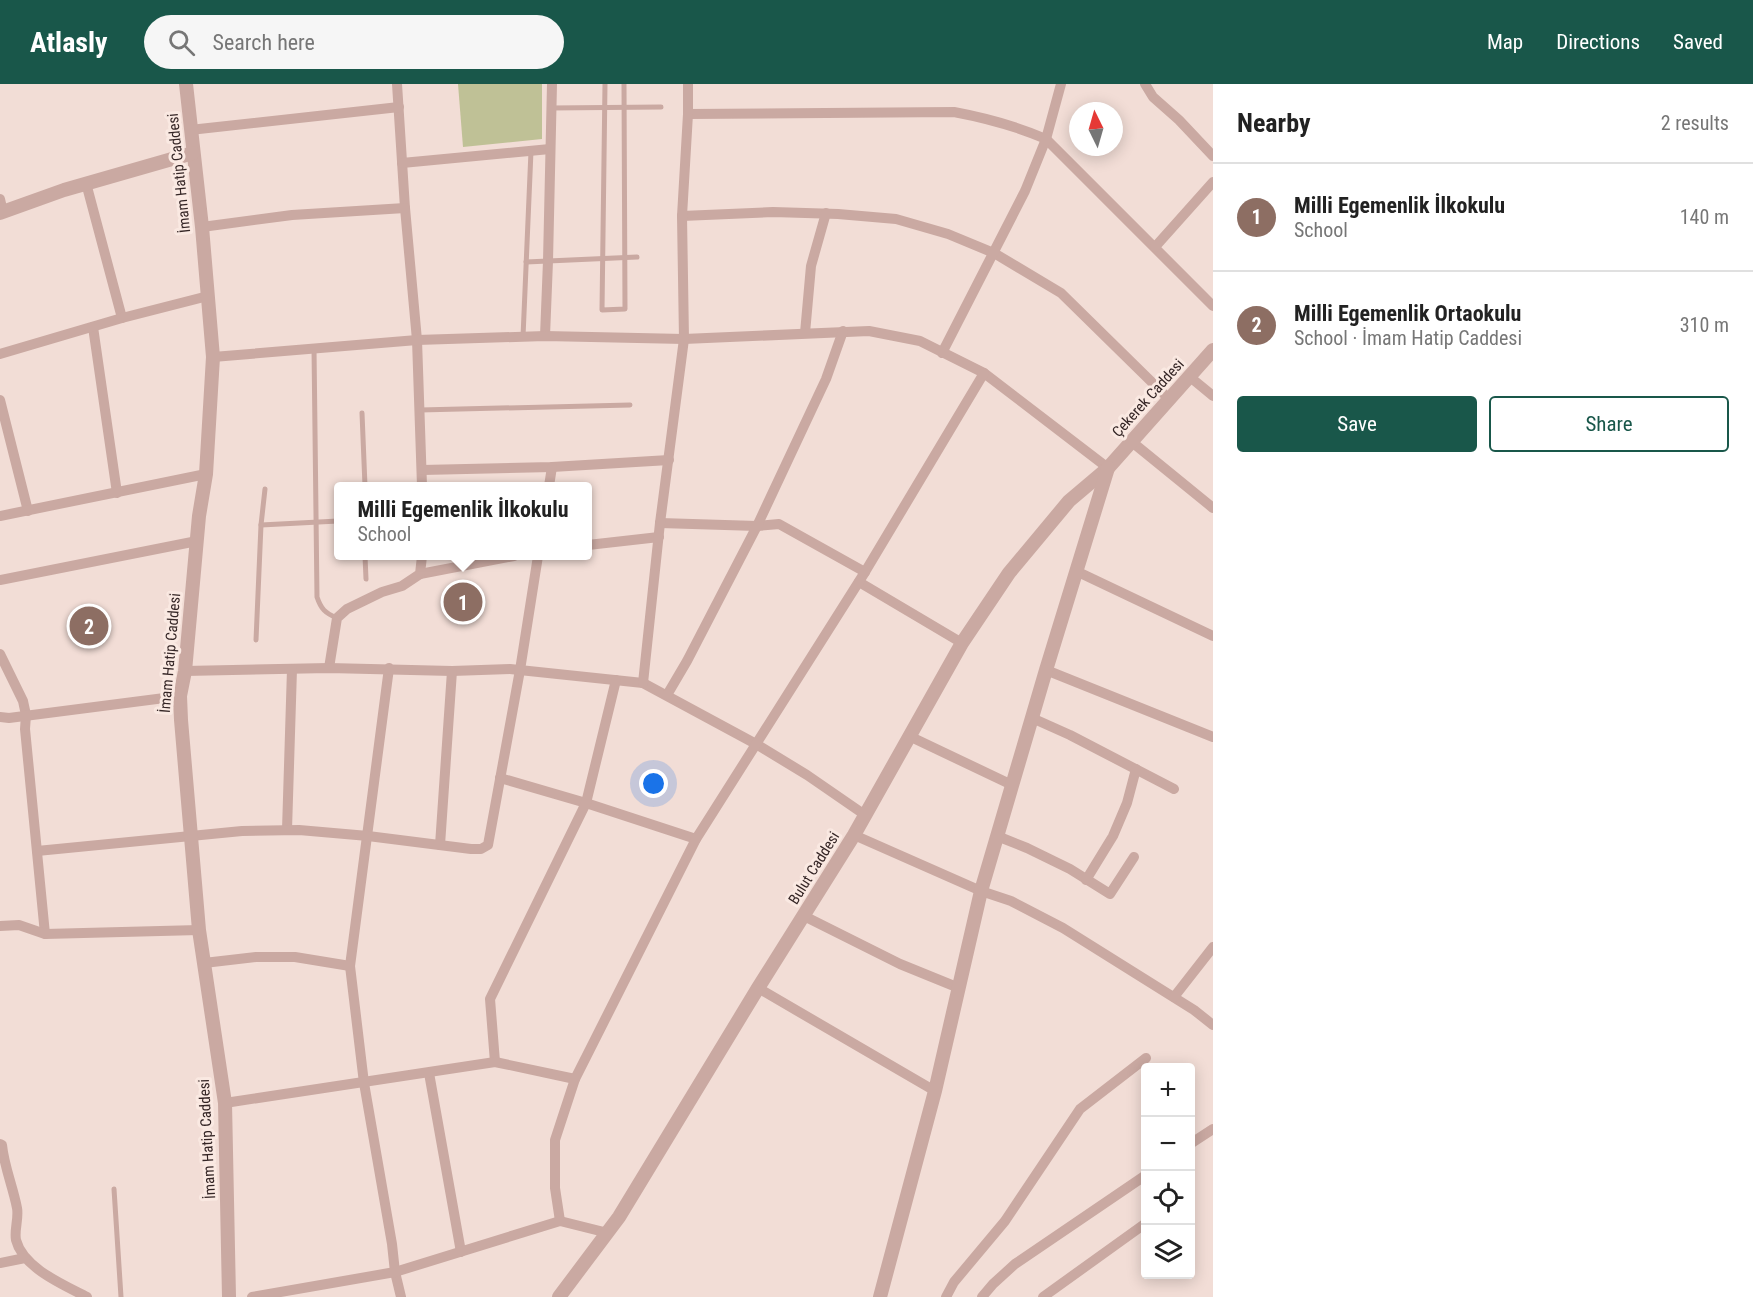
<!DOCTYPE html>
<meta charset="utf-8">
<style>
body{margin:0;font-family:"Roboto Condensed",sans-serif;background:#f6f6f6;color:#222}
.controls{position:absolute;right:18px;bottom:18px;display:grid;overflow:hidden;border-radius:6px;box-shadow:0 3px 15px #0003}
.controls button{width:54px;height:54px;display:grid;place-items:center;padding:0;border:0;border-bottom:2px solid #e0e0e0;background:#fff;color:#222;font:30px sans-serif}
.compass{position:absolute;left:1069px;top:18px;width:54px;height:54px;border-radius:50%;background:#fff;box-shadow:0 3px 15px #0003;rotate:355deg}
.you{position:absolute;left:654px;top:700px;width:21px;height:21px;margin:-15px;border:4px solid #fff;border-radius:50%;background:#1a73e8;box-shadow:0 0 0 9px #1a73e833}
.badge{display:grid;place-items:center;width:39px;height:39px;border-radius:50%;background:#19574a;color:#fff;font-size:20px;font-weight:700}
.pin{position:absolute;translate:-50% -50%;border:3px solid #fff;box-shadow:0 2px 6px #0006}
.popup{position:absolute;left:334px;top:398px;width:258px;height:78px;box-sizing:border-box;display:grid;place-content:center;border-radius:6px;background:#fff;filter:drop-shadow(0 2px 4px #0005);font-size:20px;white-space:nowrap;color:#767676}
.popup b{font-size:22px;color:#222}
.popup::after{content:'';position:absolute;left:50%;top:100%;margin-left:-12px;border:12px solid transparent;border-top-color:#fff}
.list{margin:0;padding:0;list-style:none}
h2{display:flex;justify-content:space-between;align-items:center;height:78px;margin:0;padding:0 24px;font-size:26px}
h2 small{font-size:20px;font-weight:400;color:#767676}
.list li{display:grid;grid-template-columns:39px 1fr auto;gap:18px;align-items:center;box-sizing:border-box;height:108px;padding:0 24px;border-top:2px solid #e0e0e0}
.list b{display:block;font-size:22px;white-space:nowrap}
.list p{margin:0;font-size:20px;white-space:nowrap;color:#767676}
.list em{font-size:20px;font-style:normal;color:#767676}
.actions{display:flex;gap:12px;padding:18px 24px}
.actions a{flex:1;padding:14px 0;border:2px solid #19574a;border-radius:6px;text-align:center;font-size:21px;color:#19574a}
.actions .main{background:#19574a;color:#fff}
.icon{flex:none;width:33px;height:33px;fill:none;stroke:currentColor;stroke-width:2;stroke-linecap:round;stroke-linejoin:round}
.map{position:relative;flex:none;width:1213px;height:1213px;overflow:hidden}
header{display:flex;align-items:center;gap:36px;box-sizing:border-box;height:84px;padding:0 30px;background:#19574a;color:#fff}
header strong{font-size:28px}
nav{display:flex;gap:33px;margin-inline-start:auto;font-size:21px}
.search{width:420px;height:54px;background:#f6f6f6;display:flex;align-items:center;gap:15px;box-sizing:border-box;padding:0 21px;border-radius:33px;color:#767676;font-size:22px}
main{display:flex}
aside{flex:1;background:#fff}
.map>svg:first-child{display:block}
</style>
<header>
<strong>Atlasly</strong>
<div class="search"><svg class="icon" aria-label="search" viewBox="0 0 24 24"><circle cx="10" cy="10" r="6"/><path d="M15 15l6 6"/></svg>Search here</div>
<nav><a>Map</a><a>Directions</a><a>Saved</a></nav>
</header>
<main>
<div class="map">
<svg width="1213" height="1213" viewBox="0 0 1213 1213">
<rect width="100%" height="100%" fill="#f2ddd6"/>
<polygon fill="#bfc196" points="458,0 542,0 542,55 463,63"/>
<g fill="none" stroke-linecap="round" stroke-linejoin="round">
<g stroke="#caa9a2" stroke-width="5">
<polyline points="605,0 602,226 625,225 624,0"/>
<polyline points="551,24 661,23"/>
<polyline points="526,178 637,173"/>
<polyline points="523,253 531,67"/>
<path d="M314,264L317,513C321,525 325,529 337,534"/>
<polyline points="420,326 630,321"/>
<polyline points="362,329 365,402"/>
<polyline points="412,402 422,402"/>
<polyline points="261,441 338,437"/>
<polyline points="365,472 366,495"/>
<polyline points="256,556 261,441 265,405"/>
<polyline points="114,1105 121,1213"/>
</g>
<g stroke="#caa9a2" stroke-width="10">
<polyline points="397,0 405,124 417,256 422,402"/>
<polyline points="1145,0 1153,13 1179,36 1213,72"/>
<path d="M688,30L954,28C986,34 1016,42 1046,55L1213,222"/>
<polyline points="190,46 399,23"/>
<polyline points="402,79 550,65"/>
<polyline points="86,99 122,234"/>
<polyline points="0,115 3,128"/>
<polyline points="682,132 773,128 838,130 896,135 948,150 994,169 1061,209 1170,316"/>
<polyline points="202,143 292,131 405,124"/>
<polyline points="1155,163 1213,98"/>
<polyline points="93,243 117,409"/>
<polyline points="805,249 811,182 826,129"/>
<polyline points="545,252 548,177 552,0"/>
<polyline points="942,269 1025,107 1046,55 1061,0"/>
<polyline points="0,270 122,234 208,212"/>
<polyline points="213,273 417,256 545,252 684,255 869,247 920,257 984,289 1108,384"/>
<polyline points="1190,293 1213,312"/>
<polyline points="0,316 28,427"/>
<polyline points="1132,358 1213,424"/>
<polyline points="422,386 552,383 669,376"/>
<polyline points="549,402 552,383"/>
<polyline points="0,432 206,390"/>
<polyline points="660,439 757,442 779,440 865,488"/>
<polyline points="588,461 659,453"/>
<polyline points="1076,487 1213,552"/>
<polyline points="420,490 514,472"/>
<polyline points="0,496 197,457"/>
<polyline points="859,498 962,559"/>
<polyline points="0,570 23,617 26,631 25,645 45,850"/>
<polyline points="329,584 337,534 347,525 382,508 402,502 420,490 422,472"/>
<polyline points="389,584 350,882 364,999 392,1160 395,1188 401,1213"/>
<polyline points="1046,586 1213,653"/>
<polyline points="185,587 329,584 452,587 510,585 643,599 756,660 807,691 865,731"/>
<polyline points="643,599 660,439 684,255 682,132 688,30 688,0"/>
<polyline points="667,611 687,577 757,442 826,295 843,247"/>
<polyline points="0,633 9,634 180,612"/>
<polyline points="1032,634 1070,651 1174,705"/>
<polyline points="909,652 1012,701"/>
<polyline points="500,694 586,719 696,755"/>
<polyline points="287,746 292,585"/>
<polyline points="854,751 981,807 1011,817 1063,844 1194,926 1213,941"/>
<polyline points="997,752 1027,764 1070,785 1110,810 1134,773"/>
<polyline points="440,761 452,587"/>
<polyline points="37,767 242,747 299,746 368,752 471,765 481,765 488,761 520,586 538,472"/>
<polyline points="1086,796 1113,752 1127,719 1136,685"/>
<polyline points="804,832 900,880 959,904"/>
<polyline points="0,842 19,841 45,850 199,846"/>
<polyline points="204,879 256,873 295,873 350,882"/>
<polyline points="758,904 935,1007"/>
<polyline points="1174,913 1213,863"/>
<polyline points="495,978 490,915 586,719 616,596"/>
<polyline points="429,989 461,1168"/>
<polyline points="225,1019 495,978 575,995"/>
<path d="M0,1060L2,1061C4,1082 13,1103 17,1124C19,1134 14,1146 16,1156C23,1184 64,1201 87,1213"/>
<polyline points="1190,1060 1213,1045"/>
<polyline points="560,1137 555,1104 555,1056 575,995 696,755 865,488 984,289"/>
<polyline points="0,1179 25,1174"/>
<polyline points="252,1213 395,1188 560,1137 608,1149"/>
<polyline points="946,1213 954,1198 1005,1137 1080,1025 1146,974"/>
<polyline points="982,1213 993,1200 1015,1180 1146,1091"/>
<polyline points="1043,1213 1146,1139"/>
</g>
<g stroke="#caa9a2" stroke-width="14">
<polyline points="186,0 202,143 213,273 206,390 199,432 185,587 180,612 181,636 199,846 225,1019 229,1213"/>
<polyline points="0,129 64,106 193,69"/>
<polyline points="559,1213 619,1133 758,904 854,751 962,559 1009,489 1069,417 1108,384 1213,266"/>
<polyline points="880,1213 935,1007 981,807 1046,586 1108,384"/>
</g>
</g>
<g text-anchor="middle" stroke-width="6" stroke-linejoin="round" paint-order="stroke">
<g font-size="15" fill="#342525" stroke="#fae9e2">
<text transform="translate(179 89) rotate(-96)" y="5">İmam Hatip Caddesi</text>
<text transform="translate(1148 314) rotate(-48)" y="5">Çekerek Caddesi</text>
<text transform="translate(170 569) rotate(-85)" y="5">İmam Hatip Caddesi</text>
<text transform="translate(814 784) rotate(-58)" y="5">Bulut Caddesi</text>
<text transform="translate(207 1055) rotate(-93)" y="5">İmam Hatip Caddesi</text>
</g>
</g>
</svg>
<div class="controls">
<button>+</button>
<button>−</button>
<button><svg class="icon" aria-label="locate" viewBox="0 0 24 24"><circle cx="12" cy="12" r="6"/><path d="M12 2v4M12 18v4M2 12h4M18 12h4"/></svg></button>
<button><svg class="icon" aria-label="layers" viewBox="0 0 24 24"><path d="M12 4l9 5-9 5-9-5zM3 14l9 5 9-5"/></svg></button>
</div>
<svg class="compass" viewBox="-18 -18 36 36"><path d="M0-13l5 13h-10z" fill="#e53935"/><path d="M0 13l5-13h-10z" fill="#767676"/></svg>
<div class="you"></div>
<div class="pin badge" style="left:463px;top:518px;background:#8d6e63">1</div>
<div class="popup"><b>Milli Egemenlik İlkokulu</b>School</div>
<div class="pin badge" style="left:89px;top:542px;background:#8d6e63">2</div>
</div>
<aside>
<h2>Nearby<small>2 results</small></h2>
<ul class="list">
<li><span class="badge" style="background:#8d6e63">1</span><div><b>Milli Egemenlik İlkokulu</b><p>School</p></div><em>140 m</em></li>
<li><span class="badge" style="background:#8d6e63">2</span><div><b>Milli Egemenlik Ortaokulu</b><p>School · İmam Hatip Caddesi</p></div><em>310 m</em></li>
</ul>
<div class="actions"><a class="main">Save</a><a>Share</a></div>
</aside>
</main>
